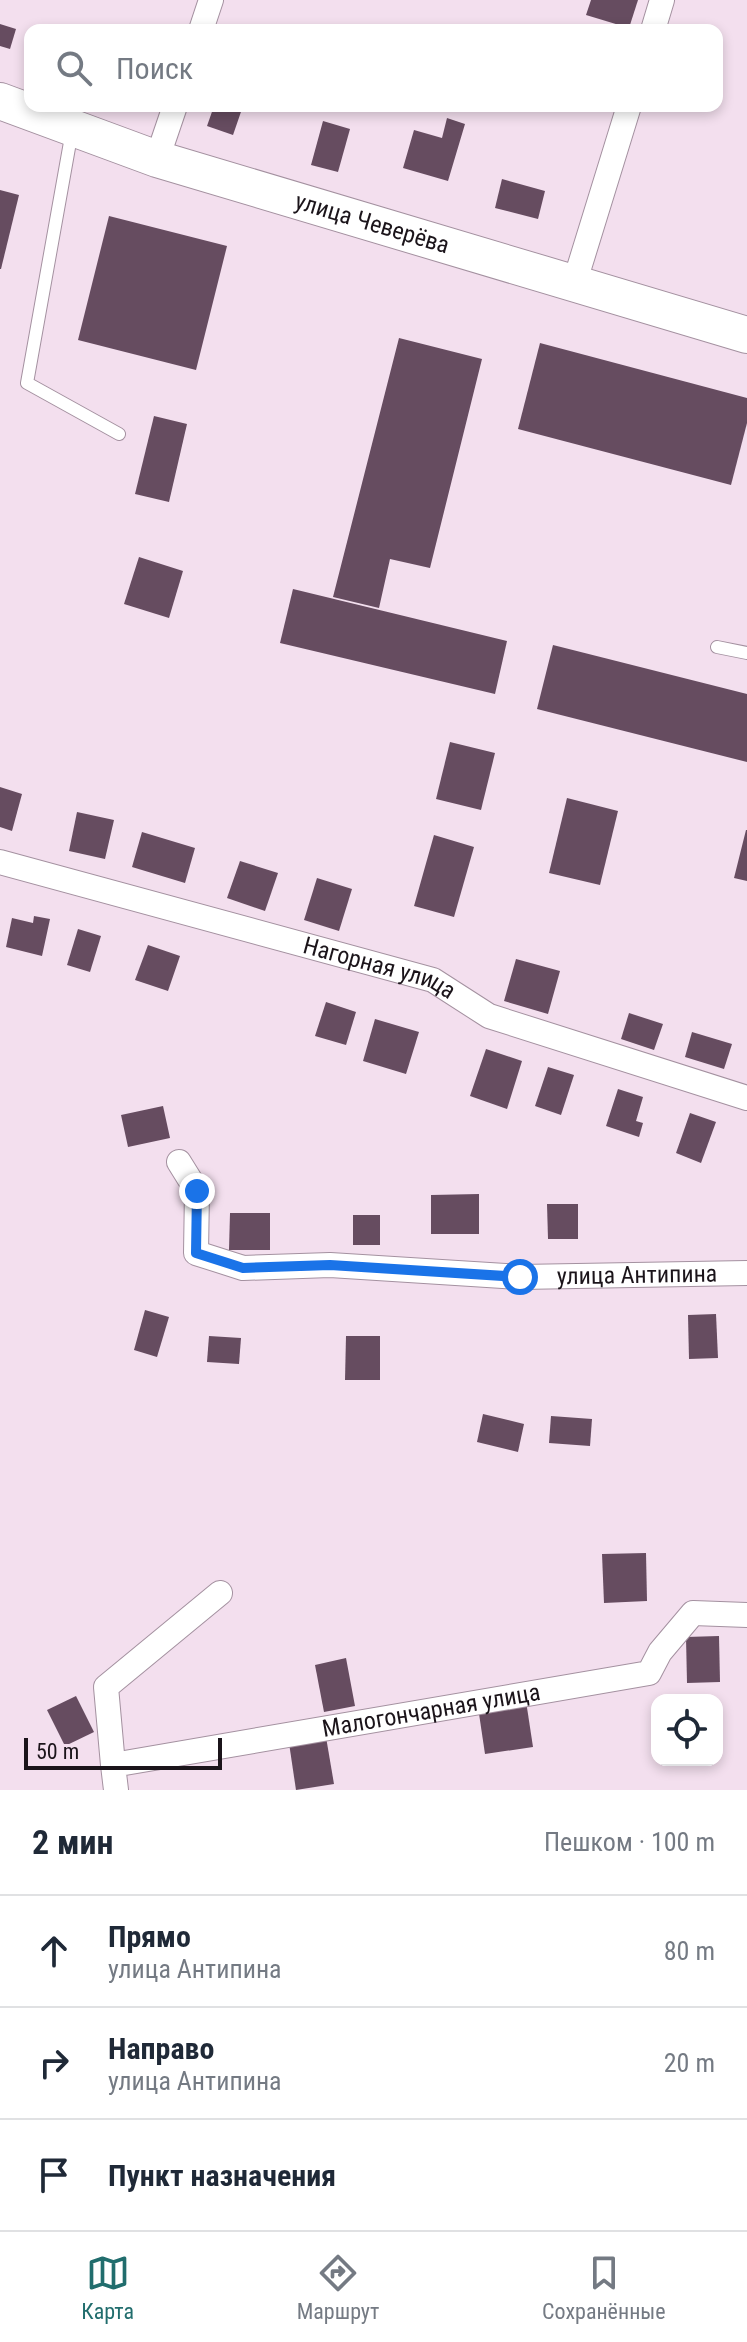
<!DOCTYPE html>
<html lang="ru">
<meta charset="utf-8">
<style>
body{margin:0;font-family:"Roboto Condensed",sans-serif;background:#f2f2f3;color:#1f2937}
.controls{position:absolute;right:24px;bottom:24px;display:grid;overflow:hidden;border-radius:16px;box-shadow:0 4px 12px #0003}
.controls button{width:72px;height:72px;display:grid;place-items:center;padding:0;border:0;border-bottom:2px solid #e0e1e3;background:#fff;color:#1f2937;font:40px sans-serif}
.scale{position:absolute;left:24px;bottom:20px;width:198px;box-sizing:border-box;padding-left:8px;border:4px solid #1b141a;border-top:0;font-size:22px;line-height:28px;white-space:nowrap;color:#1b141a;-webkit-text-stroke:6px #f3dfee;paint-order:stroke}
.stop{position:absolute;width:24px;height:24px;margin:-18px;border:6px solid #1a73e8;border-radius:50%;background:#fff}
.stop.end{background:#1a73e8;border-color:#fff;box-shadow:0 2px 8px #0008}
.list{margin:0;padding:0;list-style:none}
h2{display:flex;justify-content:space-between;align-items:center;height:104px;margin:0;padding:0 32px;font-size:34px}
h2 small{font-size:26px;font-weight:400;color:#747a83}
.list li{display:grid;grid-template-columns:52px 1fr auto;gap:24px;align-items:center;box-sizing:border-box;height:112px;padding:0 32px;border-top:2px solid #e0e1e3}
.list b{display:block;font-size:30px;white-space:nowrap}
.list p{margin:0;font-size:26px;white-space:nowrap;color:#747a83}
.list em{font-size:26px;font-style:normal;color:#747a83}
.icon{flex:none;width:44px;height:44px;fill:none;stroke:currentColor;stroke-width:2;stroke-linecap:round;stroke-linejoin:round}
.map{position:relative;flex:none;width:747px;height:1790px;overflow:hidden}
.search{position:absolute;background:#fff;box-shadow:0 4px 12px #0003;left:24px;right:24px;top:24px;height:88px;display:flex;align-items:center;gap:20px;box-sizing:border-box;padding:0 28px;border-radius:16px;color:#747a83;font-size:30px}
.sheet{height:440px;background:#fff}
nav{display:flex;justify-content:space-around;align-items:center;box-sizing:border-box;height:112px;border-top:2px solid #e0e1e3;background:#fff;font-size:22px;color:#747a83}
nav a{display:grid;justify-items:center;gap:4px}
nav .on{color:#216d6d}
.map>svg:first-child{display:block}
</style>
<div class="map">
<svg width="747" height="1790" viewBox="0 0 747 1790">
<rect width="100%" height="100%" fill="#f3dfee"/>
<g fill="#664c60">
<polygon points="591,0 638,0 629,28 586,15"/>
<polygon points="0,24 16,29 10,49 0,46"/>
<polygon points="214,106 243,106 233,135 207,126"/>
<polygon points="447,118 465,124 448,181 403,168 414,130 442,138"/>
<polygon points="323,121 350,129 338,172 311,165"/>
<polygon points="502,179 545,191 538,219 495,208"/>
<polygon points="0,190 19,195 1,269 0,269"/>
<polygon points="109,216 227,246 196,370 78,340"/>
<polygon points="399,338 482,359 430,568 390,559 379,608 333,597"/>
<polygon points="540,343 747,398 747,423 731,485 518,429"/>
<polygon points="154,416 187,424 169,502 135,494"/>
<polygon points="139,557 183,571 169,618 124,604"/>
<polygon points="293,589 507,641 495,694 280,643"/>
<polygon points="553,645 747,694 747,762 537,709"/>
<polygon points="450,742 495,753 481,810 436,799"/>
<polygon points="0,787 22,794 12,831 0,827"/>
<polygon points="567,798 618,811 600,885 549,873"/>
<polygon points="77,812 114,820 105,859 69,851"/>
<polygon points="746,830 747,830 747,881 734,878"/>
<polygon points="142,832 195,848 185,883 132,867"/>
<polygon points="434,835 474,847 454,917 414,906"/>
<polygon points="240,861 278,873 265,911 227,898"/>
<polygon points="317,878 352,889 339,931 304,920"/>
<polygon points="34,916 50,919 42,956 6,947 12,918 33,923"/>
<polygon points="78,929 101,936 90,972 67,965"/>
<polygon points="148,945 180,956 168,991 135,980"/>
<polygon points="516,959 560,971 548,1014 504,1001"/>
<polygon points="326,1002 356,1012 346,1045 315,1036"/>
<polygon points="629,1013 663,1024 654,1050 621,1039"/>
<polygon points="375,1019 419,1032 406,1074 363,1061"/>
<polygon points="692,1032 732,1044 724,1069 685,1057"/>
<polygon points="486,1049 522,1061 507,1109 470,1096"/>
<polygon points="548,1067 574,1075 561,1115 535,1106"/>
<polygon points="618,1089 643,1097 636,1121 643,1123 639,1137 606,1126"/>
<polygon points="163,1106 170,1138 128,1147 121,1115"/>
<polygon points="690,1113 716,1122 701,1163 676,1153"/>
<polygon points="479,1194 479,1234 431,1234 431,1195"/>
<polygon points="547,1204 578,1204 578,1239 548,1239"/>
<polygon points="230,1213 270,1213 270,1250 229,1250"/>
<rect x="353" y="1215" width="27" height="30"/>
<polygon points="145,1310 169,1317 157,1357 134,1350"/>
<polygon points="716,1314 718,1358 689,1359 688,1315"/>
<polygon points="209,1336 241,1338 239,1364 207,1362"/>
<polygon points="346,1336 380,1336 380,1380 345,1380"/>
<polygon points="483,1414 524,1424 518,1452 477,1442"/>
<polygon points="551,1416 592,1419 590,1446 549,1443"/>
<polygon points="646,1553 647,1601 604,1603 602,1554"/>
<polygon points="719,1636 720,1682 687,1683 686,1637"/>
<polygon points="346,1658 355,1706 324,1712 315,1665"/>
<polygon points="76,1696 94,1732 65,1746 47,1710"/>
<polygon points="526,1701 533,1747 485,1754 478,1707"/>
<polygon points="326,1737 334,1784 296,1790 289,1743"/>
</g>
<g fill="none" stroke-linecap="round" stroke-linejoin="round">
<defs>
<g id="lane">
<polyline points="72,131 27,383 119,434"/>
<polyline points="717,647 747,653"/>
</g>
<g id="street">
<polyline points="201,30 211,0"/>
<polyline points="653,30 662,0"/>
<polyline points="157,159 175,106"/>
<polyline points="575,281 629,106"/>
<path id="s1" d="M0,862L433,980L489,1016L747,1098"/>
<path id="s2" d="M179,1162L197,1191L196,1253L243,1268L330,1265L520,1277L747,1273"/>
<polyline points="113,1765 106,1687 220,1593"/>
<path id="s3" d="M116,1790L113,1765L649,1673L660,1652L693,1613L747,1615"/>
</g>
<g id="secondary">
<path id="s4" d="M0,101L157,159L747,335"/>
</g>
</defs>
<use href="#lane" stroke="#a491a0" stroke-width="14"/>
<use href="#street" stroke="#a491a0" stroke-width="26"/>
<use href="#secondary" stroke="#a491a0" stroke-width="38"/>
<use href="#lane" stroke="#fff" stroke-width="12"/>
<use href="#street" stroke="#fff" stroke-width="24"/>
<use href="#secondary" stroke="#fff" stroke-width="36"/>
</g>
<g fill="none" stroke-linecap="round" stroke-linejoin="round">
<polyline stroke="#1a73e8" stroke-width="10" points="197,1191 196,1253 243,1268 330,1265 520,1277"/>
</g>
<g text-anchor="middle" stroke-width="8" stroke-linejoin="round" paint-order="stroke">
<g font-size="24" fill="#1b141a" stroke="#f3dfee">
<text dy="8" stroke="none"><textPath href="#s4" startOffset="392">улица Чеверёва</textPath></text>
<text dy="8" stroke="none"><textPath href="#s1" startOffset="394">Нагорная улица</textPath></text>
<text dy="8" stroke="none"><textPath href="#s2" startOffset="540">улица Антипина</textPath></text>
<text dy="8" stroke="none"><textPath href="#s3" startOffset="348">Малогончарная улица</textPath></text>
</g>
</g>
</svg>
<div class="controls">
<button><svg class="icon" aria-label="locate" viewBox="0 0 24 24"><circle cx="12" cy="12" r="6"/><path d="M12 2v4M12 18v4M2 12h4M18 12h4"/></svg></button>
</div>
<div class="scale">50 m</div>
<div class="stop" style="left:520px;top:1277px"></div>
<div class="stop end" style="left:197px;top:1191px"></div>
<div class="search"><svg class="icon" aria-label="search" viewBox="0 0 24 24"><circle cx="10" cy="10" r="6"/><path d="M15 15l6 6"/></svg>Поиск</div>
</div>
<section class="sheet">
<h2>2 мин<small>Пешком · 100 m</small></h2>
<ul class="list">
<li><svg class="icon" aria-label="ahead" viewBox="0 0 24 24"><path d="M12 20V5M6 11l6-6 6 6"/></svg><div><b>Прямо</b><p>улица Антипина</p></div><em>80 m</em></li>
<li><svg class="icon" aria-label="right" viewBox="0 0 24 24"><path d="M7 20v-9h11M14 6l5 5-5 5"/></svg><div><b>Направо</b><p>улица Антипина</p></div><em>20 m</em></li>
<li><svg class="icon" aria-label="arrive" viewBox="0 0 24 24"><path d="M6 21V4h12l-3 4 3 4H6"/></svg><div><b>Пункт назначения</b></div></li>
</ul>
</section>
<nav>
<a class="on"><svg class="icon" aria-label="map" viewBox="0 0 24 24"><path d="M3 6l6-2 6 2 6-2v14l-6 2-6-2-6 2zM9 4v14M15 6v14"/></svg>Карта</a>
<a><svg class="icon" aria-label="directions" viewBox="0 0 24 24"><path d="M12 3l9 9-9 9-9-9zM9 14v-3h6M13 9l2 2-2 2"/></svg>Маршрут</a>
<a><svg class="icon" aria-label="saved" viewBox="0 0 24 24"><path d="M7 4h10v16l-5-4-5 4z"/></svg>Сохранённые</a>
</nav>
